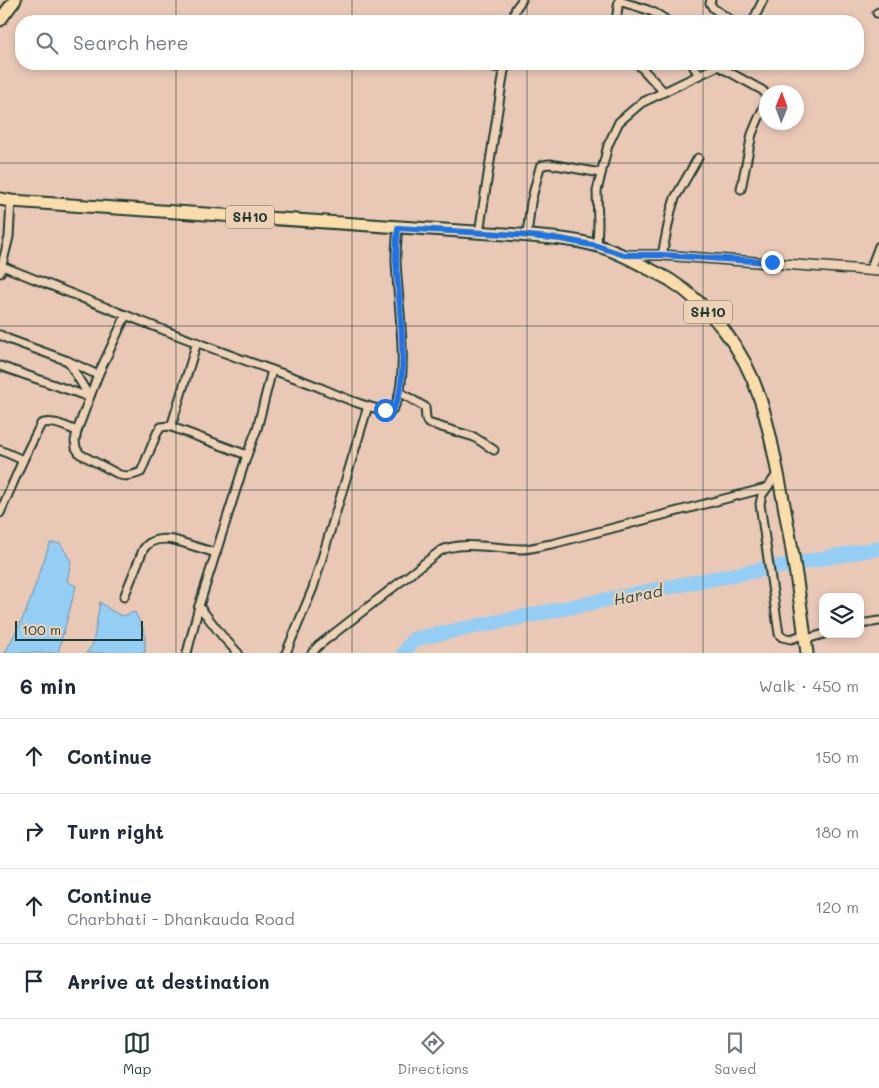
<!DOCTYPE html>
<meta charset="utf-8">
<style>
body{margin:0;font-family:Mali,sans-serif;background:#f2f2f3;color:#1f2937}
.controls{position:absolute;right:15px;bottom:15px;display:grid;overflow:hidden;border-radius:10px;box-shadow:0 2px 8px #0003}
.controls button{width:45px;height:45px;display:grid;place-items:center;padding:0;border:0;border-bottom:1px solid #e0e1e3;background:#fff;color:#1f2937;font:25px sans-serif}
.compass{position:absolute;left:759px;top:85px;width:45px;height:45px;border-radius:50%;background:#fff;box-shadow:0 2px 8px #0003;rotate:1deg}
.scale{position:absolute;left:15px;bottom:12px;width:128px;box-sizing:border-box;padding-left:5px;border:2px solid #1f3d34;border-top:0;font-size:14px;line-height:18px;white-space:nowrap;color:#1f3d34;-webkit-text-stroke:4px #efd2b6;paint-order:stroke}
.stop{position:absolute;width:15px;height:15px;margin:-11px;border:4px solid #1a73e8;border-radius:50%;background:#fff}
.stop.end{background:#1a73e8;border-color:#fff;box-shadow:0 1px 5px #0008}
.list{margin:0;padding:0;list-style:none}
h2{display:flex;justify-content:space-between;align-items:center;height:65px;margin:0;padding:0 20px;font-size:21px}
h2 small{font-size:16px;font-weight:400;color:#747a83}
.list li{display:grid;grid-template-columns:32px 1fr auto;gap:15px;align-items:center;box-sizing:border-box;height:75px;padding:0 20px;border-top:1px solid #e0e1e3}
.list b{display:block;font-size:19px;white-space:nowrap}
.list p{margin:0;font-size:16px;white-space:nowrap;color:#747a83}
.list em{font-size:16px;font-style:normal;color:#747a83}
.icon{flex:none;width:28px;height:28px;fill:none;stroke:currentColor;stroke-width:2;stroke-linecap:round;stroke-linejoin:round}
.map{position:relative;flex:none;width:879px;height:653px;overflow:hidden}
.search{position:absolute;background:#fff;box-shadow:0 2px 8px #0003;left:15px;right:15px;top:15px;height:55px;display:flex;align-items:center;gap:12px;box-sizing:border-box;padding:0 18px;border-radius:20px;color:#747a83;font-size:19px}
.sheet{height:365px;background:#fff}
nav{display:flex;justify-content:space-around;align-items:center;box-sizing:border-box;height:70px;border-top:1px solid #e0e1e3;background:#fff;font-size:14px;color:#747a83}
nav a{display:grid;justify-items:center;gap:2px}
nav .on{color:#1f3d34}
.map>svg:first-child{display:block}
</style>
<div class="map">
<svg width="879" height="653" viewBox="0 0 879 653">
<rect width="100%" height="100%" fill="#eac8b6"/>
<filter id="ink" filterUnits="userSpaceOnUse"><feTurbulence type="fractalNoise" baseFrequency=".02" numOctaves="2"/><feDisplacementMap in="SourceGraphic" scale="10" xChannelSelector="R" yChannelSelector="G"/><feConvolveMatrix kernelMatrix="1 2 1 2 8 2 1 2 1" color-interpolation-filters="sRGB"/></filter>
<g filter="url(#ink)">
<g fill="#95cef4" stroke="#6694a7">
<polygon points="50,543 60,543 71,561 67,581 76,586 58,653 5,653 26,612"/>
<polygon points="100,602 112,611 122,616 135,612 145,633 145,653 86,653 93,644"/>
</g>
<g fill="none" stroke-linecap="round" stroke-linejoin="round">
<polyline stroke="#95cef4" stroke-width="15" points="404,653 414,639 674,586 879,548"/>
<defs>
<g id="minor">
<path d="M621,0L622,2C638,7 654,10 667,21"/>
<polyline points="711,0 710,3 713,8 732,21"/>
<polyline points="877,13 879,12"/>
<polyline points="512,21 516,8 522,0"/>
<polyline points="616,21 619,0"/>
<polyline points="753,21 763,0"/>
<polyline points="481,64 505,69"/>
<polyline points="638,64 664,92"/>
<polyline points="692,64 699,75"/>
<polyline points="718,66 762,90 766,94"/>
<polyline points="741,189 752,134 757,122 766,102"/>
<polyline points="479,233 505,64"/>
<polyline points="527,235 531,202 540,167 543,165 550,164 601,173"/>
<polyline points="597,246 598,224 597,191 608,145 619,122 641,103 718,66 719,64"/>
<polyline points="662,255 671,211 675,198 698,158"/>
<path d="M2,266C100,305 198,345 298,379C327,389 360,408 391,411C413,389 396,291 396,258C396,248 397,238 398,227"/>
<polyline points="870,270 879,246"/>
<polyline points="0,273 9,237 11,201"/>
<path d="M126,315L98,375L77,431L75,441L76,448L80,454L120,475C128,477 133,475 141,472L157,433L161,427L169,426L247,455"/>
<polyline points="0,335 8,339 68,361 98,375"/>
<polyline points="68,361 89,396"/>
<polyline points="0,366 89,397"/>
<polyline points="401,393 425,407 426,419 428,423 474,437 494,450"/>
<polyline points="171,427 197,342"/>
<polyline points="0,450 23,460"/>
<polyline points="778,473 762,495 760,504 779,634 782,637 791,639 805,634"/>
<path d="M0,513L23,460L41,424C51,419 66,427 77,431"/>
<path d="M124,597L143,550C149,539 163,538 174,540L216,553"/>
<polyline points="199,606 223,637 238,653"/>
<polyline points="860,624 879,621"/>
<polyline points="806,639 824,634"/>
<polyline points="187,653 199,606 247,455 257,429 272,370"/>
<polyline points="286,653 313,588 368,406"/>
<path d="M312,653L318,646L440,551C462,540 496,549 521,549C532,549 542,545 552,544L766,488"/>
</g>
<polyline id="tertiary" points="625,255 662,255 879,271"/>
<g id="primary">
<polyline points="0,20 15,0"/>
<path d="M0,199L11,201L519,235C545,237 573,239 598,246C616,251 631,259 647,268C655,272 663,276 670,280C711,306 744,350 759,396C769,424 774,455 780,484C791,540 800,597 807,653"/>
</g>
</defs>
<use href="#minor" stroke="#1f3d34" stroke-width="11"/>
<use href="#tertiary" stroke="#1f3d34" stroke-width="12"/>
<use href="#primary" stroke="#1f3d34" stroke-width="15"/>
<use href="#minor" stroke="#efd2b6" stroke-width="7"/>
<use href="#tertiary" stroke="#efd2b6" stroke-width="9"/>
<use href="#primary" stroke="#faddab" stroke-width="11"/>
</g>
</g>
<g fill="none" stroke-linecap="round" stroke-linejoin="round" filter="url(#ink)">
<path stroke="#1a73e8" stroke-width="6" d="M385,410L391,411C413,389 397,291 396,259C396,248 397,238 398,228L519,235L561,239L597,246L624,255H662L772,262"/>
</g>
<path fill="none" stroke="#1f3d34" stroke-width="1" stroke-opacity="0.55" d="M176,0V21M352,0V21M527,0V21M703,0V21M176,64V653M352,64V653M527,64V653M703,64V653M0,163H879M0,326H879M0,490H879"/>
<g text-anchor="middle" stroke-width="4" stroke-linejoin="round" paint-order="stroke">
<g fill="#efd2b6" stroke="#5d6a5b" stroke-width="1">
<rect x="226" y="205.5" width="48" height="23" rx="4"/>
<rect x="684" y="300.5" width="48" height="23" rx="4"/>
</g>
<g font-size="14" font-weight="bold" fill="#1f3d34">
<text x="250" y="222">SH10</text>
<text x="708" y="317">SH10</text>
</g>
<g font-size="16" font-style="italic" fill="#2b4c47" stroke="#efd2b6">
<text transform="translate(638 595) rotate(-11)" y="6">Harad</text>
</g>
</g>
</svg>
<div class="controls">
<button><svg class="icon" aria-label="layers" viewBox="0 0 24 24"><path d="M12 4l9 5-9 5-9-5zM3 14l9 5 9-5"/></svg></button>
</div>
<svg class="compass" viewBox="-18 -18 36 36"><path d="M0-13l5 13h-10z" fill="#e53935"/><path d="M0 13l5-13h-10z" fill="#747a83"/></svg>
<div class="scale">100 m</div>
<div class="stop" style="left:385px;top:410px"></div>
<div class="stop end" style="left:772px;top:262px"></div>
<div class="search"><svg class="icon" aria-label="search" viewBox="0 0 24 24"><circle cx="10" cy="10" r="6"/><path d="M15 15l6 6"/></svg>Search here</div>
</div>
<section class="sheet">
<h2>6 min<small>Walk · 450 m</small></h2>
<ul class="list">
<li><svg class="icon" aria-label="ahead" viewBox="0 0 24 24"><path d="M12 20V5M6 11l6-6 6 6"/></svg><div><b>Continue</b></div><em>150 m</em></li>
<li><svg class="icon" aria-label="right" viewBox="0 0 24 24"><path d="M7 20v-9h11M14 6l5 5-5 5"/></svg><div><b>Turn right</b></div><em>180 m</em></li>
<li><svg class="icon" aria-label="ahead" viewBox="0 0 24 24"><path d="M12 20V5M6 11l6-6 6 6"/></svg><div><b>Continue</b><p>Charbhati - Dhankauda Road</p></div><em>120 m</em></li>
<li><svg class="icon" aria-label="arrive" viewBox="0 0 24 24"><path d="M6 21V4h12l-3 4 3 4H6"/></svg><div><b>Arrive at destination</b></div></li>
</ul>
</section>
<nav>
<a class="on"><svg class="icon" aria-label="map" viewBox="0 0 24 24"><path d="M3 6l6-2 6 2 6-2v14l-6 2-6-2-6 2zM9 4v14M15 6v14"/></svg>Map</a>
<a><svg class="icon" aria-label="directions" viewBox="0 0 24 24"><path d="M12 3l9 9-9 9-9-9zM9 14v-3h6M13 9l2 2-2 2"/></svg>Directions</a>
<a><svg class="icon" aria-label="saved" viewBox="0 0 24 24"><path d="M7 4h10v16l-5-4-5 4z"/></svg>Saved</a>
</nav>
